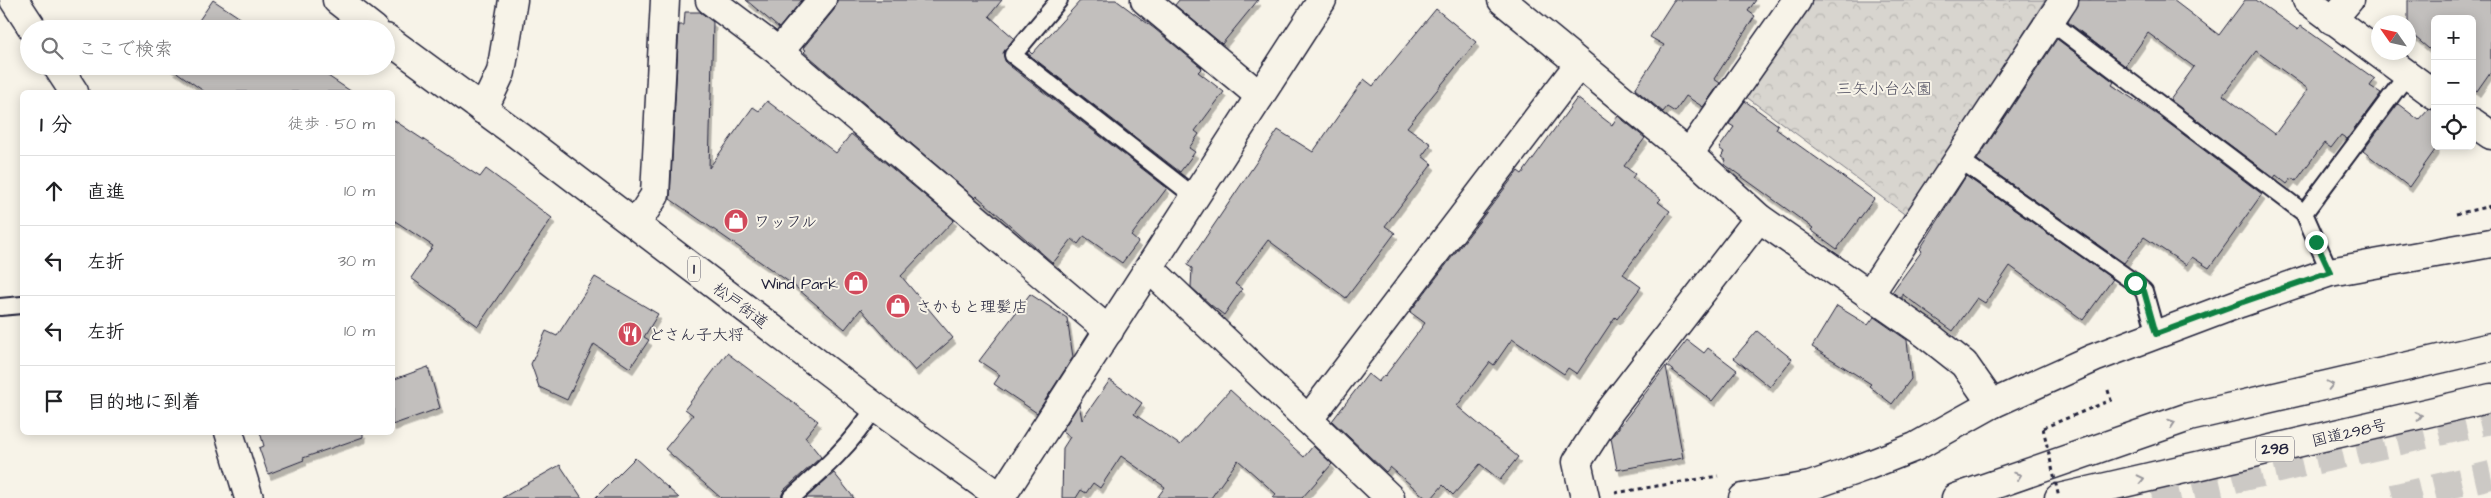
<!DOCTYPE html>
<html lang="ja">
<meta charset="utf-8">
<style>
body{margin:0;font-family:"Architects Daughter","Klee One",sans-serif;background:#f6f6f6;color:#202124}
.controls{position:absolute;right:15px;top:15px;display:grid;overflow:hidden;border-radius:8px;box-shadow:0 2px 12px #0003}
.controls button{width:45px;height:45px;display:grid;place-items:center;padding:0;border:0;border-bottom:1px solid #e0e0e0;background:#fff;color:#202124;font:25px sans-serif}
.compass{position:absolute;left:2371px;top:15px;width:45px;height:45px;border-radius:50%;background:#fff;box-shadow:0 2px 12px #0003;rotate:304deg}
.stop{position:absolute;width:15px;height:15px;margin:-11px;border:4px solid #0b8043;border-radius:50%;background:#fff}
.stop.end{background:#0b8043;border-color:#fff;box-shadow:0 1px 5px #0008}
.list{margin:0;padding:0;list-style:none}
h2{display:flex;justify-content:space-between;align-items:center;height:65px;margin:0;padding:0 20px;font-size:21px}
h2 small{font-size:16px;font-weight:400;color:#757577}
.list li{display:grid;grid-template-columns:32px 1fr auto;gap:15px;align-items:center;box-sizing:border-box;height:70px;padding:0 20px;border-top:1px solid #e0e0e0}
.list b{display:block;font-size:19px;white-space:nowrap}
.list em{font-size:16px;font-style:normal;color:#757577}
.icon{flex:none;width:28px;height:28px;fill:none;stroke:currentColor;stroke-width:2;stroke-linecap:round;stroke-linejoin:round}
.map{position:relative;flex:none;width:2491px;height:498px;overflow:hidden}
.search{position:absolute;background:#fff;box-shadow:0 2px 12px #0003;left:20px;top:20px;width:375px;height:55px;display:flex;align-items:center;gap:12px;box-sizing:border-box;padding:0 18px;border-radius:28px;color:#757577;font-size:19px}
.panel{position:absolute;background:#fff;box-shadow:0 2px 12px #0003;left:20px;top:90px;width:375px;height:345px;border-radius:8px}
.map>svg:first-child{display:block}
</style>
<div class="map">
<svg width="2491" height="498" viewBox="0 0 2491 498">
<defs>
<pattern id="park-crowns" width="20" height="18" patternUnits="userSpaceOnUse" patternTransform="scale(1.25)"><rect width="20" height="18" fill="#d8d5cf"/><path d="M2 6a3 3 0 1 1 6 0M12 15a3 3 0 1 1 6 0" fill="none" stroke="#b9b7b3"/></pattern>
<filter id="shadow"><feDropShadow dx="3" dy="5.5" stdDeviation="0" flood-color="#0004"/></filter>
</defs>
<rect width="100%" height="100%" fill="#f7f3e8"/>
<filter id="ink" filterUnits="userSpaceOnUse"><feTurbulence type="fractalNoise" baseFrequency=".02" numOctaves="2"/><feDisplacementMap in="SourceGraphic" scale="10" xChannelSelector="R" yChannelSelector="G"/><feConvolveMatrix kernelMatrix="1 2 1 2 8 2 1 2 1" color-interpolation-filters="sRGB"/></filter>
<g filter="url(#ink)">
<polygon fill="url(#park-crowns)" stroke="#7d7c85" points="1807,0 2045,0 1907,216 1741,93"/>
<g fill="#c2bfbd" stroke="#22223b" fill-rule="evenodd" filter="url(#shadow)">
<polygon points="213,0 257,29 193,29"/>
<polygon points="746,0 802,0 779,28"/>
<polygon points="837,0 1002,0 989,16 1014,38 1003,53 1006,63 1167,188 1131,236 1138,242 1122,263 1084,236 1078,244 1072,239 1053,263 977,196 975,198 804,52 806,50 803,48 834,10"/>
<polygon points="1081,0 1116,0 1155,29 1202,68 1198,72 1224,92 1195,131 1199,134 1189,148 1195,152 1180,172 1027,53 1029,51 1032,54"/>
<polygon points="1179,0 1258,0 1222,44 1175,5"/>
<polygon points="1674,0 1756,0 1748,11 1755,16 1714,79 1720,83 1703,107 1686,96 1675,112 1667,107 1663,112 1635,89 1664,45 1650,37"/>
<path d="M2079,0H2173L2219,35L2245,0H2256L2298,30L2301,26L2375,79L2370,86L2381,93L2347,139L2341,135L2331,148L2324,143L2296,181L2292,178L2287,184L2276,175L2274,178L2170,100L2194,67L2148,33L2125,66L2068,22ZM2256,51L2308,89L2275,134L2223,95Z"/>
<polygon points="2408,0 2491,0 2491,71 2477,91 2472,87 2472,19 2435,19 2435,54 2408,31"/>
<polygon points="1436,9 1476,42 1407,127 1431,144 1422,156 1432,164 1385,226 1395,233 1375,260 1346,298 1268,240 1235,284 1242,289 1224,315 1211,305 1191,287 1192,268 1187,265 1278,130 1313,152 1364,79 1373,86"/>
<polygon points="685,12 700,12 713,22 709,168 753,107 759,111 767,101 836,153 851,134 954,220 901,276 953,338 915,371 861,309 845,329 792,284 670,199 679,25 684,25"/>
<polygon points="2057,39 2114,82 2112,85 2159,116 2262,194 2209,268 2192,257 2186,265 2144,237 2124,263 1977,160"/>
<polygon points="168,66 313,66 352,92 205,92"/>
<polygon points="1577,98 1612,125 1618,116 1645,138 1624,166 1635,174 1632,178 1661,199 1658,202 1670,211 1623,274 1641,287 1617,319 1615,317 1577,374 1568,368 1564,374 1512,339 1494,365 1490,362 1457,406 1518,457 1500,480 1480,464 1453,495 1443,485 1432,498 1426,498 1390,467 1386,472 1332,421 1368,374 1378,382 1384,375 1385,376 1425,323 1410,312 1518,171 1522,174"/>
<polygon points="1745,101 1778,125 1776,129 1874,199 1837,249 1811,230 1813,228 1724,164 1726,160 1721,157 1724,152 1719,148 1734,127 1729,124"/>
<polygon points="2398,104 2419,120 2429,109 2435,110 2435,150 2409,187 2363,151"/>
<polygon points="392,119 480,177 486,169 552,218 478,326 411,278 433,246 392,219"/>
<polygon points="1966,176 2113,279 2083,320 2010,266 1985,303 1977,298 1953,331 1902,294 1902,299 1892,292 1922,251 1920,249"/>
<polygon points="595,277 658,314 644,337 649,340 630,368 594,344 567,400 539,387 531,364 546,331 557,336"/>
<polygon points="1030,294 1067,318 1073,357 1037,413 994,384 1000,375 979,361"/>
<polygon points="1837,306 1868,325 1874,317 1907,340 1911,379 1892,404 1869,386 1871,384 1812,347"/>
<polygon points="1757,331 1792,359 1770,387 1734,358"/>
<polygon points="1687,340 1704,353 1708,348 1737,370 1712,401 1667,366"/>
<polygon points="727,353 818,421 805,437 821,457 784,490 781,498 721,498 665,449 693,415 685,409"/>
<polygon points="1666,366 1683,458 1617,470 1611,438"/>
<polygon points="428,367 440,408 392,425 392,380"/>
<polygon points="1110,380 1142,403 1134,414 1180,445 1230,390 1304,457 1313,446 1332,464 1302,498 1273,498 1276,494 1238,460 1211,498 1157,498 1165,487 1121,456 1100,488 1093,483 1086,493 1081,490 1076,498 1062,498 1063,448 1070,437 1062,431 1079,404 1082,420"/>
<polygon points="260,432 363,432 363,437 303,458 304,460 268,474 259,448 264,446"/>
<polygon points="635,458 679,498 595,498"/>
<polygon points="560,465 582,498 502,498"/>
<polygon points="834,473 854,498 806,498 821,484"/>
</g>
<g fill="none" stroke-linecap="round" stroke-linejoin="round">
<g stroke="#ccc9c5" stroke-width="28" stroke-dasharray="28 14" stroke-linecap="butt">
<polyline points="2152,498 2491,420"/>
<polyline points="2393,498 2491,475"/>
</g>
<defs>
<g id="lane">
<polyline points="1059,0 1013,55 1195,197"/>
<polyline points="2051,22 2304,213"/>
<polyline points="1959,159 2135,283 2144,291 2156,334"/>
<polyline points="2330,272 2304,213 2407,75"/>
<polyline points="0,307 22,305"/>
<path d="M791,498C823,470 852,444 875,407"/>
</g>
<g id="street">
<polyline points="14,0 33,29"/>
<polyline points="710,0 779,52 1109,331"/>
<polyline points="1145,0 1260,96"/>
<polyline points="1502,0 1689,154 1759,218 1926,334 1964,364 1992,404"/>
<polyline points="2332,20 2349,0"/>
<polyline points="779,52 822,0"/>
<polyline points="57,66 74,92"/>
<polyline points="483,110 501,72 513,0"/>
<polyline points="1689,154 1797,0"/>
<polyline points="636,224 655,195 665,0"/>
<polyline points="1150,269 1390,498"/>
<polyline points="1869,295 2064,0"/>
<polyline points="1308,420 1579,64"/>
<polyline points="229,432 249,498"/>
<polyline points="1585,498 1577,462 1610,411 1759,218"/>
<polyline points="1743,498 1810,486 1864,467 1915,447 1992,404 2094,358 2240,303 2330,272 2491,243"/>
</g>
<g id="secondary">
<polyline points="2307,0 2435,95"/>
<polyline points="2472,122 2491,135"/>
<polyline points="1001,497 1322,0"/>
</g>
<g id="primary">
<polyline points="337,0 374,29"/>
<polyline points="386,38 514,132 875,407 1002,498"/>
</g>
<g id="highway">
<polyline points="1956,498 2189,417 2491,347"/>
<polyline points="2059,498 2491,398"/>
</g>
</defs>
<use href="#lane" stroke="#22223b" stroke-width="20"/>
<use href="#street" stroke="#22223b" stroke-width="31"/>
<use href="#secondary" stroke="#22223b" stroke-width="31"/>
<use href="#primary" stroke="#22223b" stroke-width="31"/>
<use href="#highway" stroke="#22223b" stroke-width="31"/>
<g stroke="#22223b" stroke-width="3" stroke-dasharray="4 4" stroke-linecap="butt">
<polyline points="2456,214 2491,206"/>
<polyline points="2043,428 2111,400 2107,387"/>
<polyline points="1615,493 1718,476"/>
</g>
<use href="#lane" stroke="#f7f3e8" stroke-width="16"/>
<use href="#street" stroke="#f7f3e8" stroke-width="28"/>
<use href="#secondary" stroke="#f7f3e8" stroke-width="28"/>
<use href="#primary" stroke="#f7f3e8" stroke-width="28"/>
<use href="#highway" stroke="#f7f3e8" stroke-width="28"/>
<polyline stroke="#22223b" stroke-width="3" stroke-dasharray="4 4" stroke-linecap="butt" points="2043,428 2059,498"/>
</g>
<defs><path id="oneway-chevron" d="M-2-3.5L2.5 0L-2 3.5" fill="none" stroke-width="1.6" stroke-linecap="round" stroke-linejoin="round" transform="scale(1.25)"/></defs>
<g stroke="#97959a">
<use href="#oneway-chevron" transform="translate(2330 385) rotate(-13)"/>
<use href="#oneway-chevron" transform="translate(2419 416) rotate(-13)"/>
<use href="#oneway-chevron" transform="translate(2172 423) rotate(-19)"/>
<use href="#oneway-chevron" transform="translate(2018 476) rotate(-19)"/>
<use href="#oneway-chevron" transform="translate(2141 479) rotate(-13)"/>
</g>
</g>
<g fill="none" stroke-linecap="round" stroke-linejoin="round" filter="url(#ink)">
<polyline stroke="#0b8043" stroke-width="6" points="2135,283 2144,291 2156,334 2240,303 2330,272 2316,242"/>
</g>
<defs>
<symbol id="shop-disc" viewBox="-11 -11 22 22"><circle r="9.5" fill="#d1495b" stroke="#f7f3e8"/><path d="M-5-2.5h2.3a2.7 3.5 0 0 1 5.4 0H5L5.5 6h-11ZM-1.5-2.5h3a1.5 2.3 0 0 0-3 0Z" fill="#fff"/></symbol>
<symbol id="restaurant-disc" viewBox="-11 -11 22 22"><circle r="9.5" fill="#d1495b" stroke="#f7f3e8"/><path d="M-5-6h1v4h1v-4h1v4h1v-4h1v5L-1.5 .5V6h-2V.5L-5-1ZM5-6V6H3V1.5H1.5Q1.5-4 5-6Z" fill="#fff"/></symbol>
</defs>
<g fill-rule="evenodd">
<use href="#shop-disc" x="722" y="207" width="28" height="28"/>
<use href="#shop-disc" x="842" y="269" width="28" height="28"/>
<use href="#shop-disc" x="884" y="292" width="28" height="28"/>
<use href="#restaurant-disc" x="616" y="320" width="28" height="28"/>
</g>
<g text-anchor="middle" stroke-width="4" stroke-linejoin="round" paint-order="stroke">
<g fill="#f7f3e8" stroke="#62616f" stroke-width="1">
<rect x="688" y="256.5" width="12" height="25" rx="4"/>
<rect x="2256" y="436.5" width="38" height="25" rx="4"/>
</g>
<g font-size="15" font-weight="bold" fill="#22223b">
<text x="694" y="274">1</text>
<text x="2275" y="454">298</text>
</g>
<g font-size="16" fill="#504f60" stroke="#f7f3e8">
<text x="1884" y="94">三矢小台公園</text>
</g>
<g font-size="16" fill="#22223b" stroke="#f7f3e8" text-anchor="start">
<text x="754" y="227">ワッフル</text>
<text x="838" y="289" text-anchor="end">Wind Park</text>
<text x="916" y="312">さかもと理髪店</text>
<text x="648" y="340">どさん子大将</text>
</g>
<g font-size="16" fill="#22223b" stroke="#f7f3e8">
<text transform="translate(741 305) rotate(37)" y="6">松戸街道</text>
<text transform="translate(2349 432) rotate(-13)" y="6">国道298号</text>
</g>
</g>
</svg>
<div class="controls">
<button>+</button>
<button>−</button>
<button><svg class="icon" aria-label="locate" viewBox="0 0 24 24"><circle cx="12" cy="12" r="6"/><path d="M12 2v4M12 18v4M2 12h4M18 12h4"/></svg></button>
</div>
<svg class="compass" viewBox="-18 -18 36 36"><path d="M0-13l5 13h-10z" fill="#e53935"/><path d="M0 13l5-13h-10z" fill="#757577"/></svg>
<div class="stop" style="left:2135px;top:283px"></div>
<div class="stop end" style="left:2316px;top:242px"></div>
<div class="search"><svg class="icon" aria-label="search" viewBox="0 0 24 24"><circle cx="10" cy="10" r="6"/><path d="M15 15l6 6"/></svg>ここで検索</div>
<section class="panel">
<h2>1 分<small>徒歩 · 50 m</small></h2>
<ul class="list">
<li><svg class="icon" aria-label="ahead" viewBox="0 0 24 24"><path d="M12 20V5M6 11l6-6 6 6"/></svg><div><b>直進</b></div><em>10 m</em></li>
<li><svg class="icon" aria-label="left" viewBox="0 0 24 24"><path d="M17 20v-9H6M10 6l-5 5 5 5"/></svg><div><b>左折</b></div><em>30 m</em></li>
<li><svg class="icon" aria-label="left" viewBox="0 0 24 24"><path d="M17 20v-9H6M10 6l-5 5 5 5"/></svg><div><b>左折</b></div><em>10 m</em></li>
<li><svg class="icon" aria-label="arrive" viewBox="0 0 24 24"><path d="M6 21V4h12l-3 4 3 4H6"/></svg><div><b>目的地に到着</b></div></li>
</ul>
</section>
</div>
